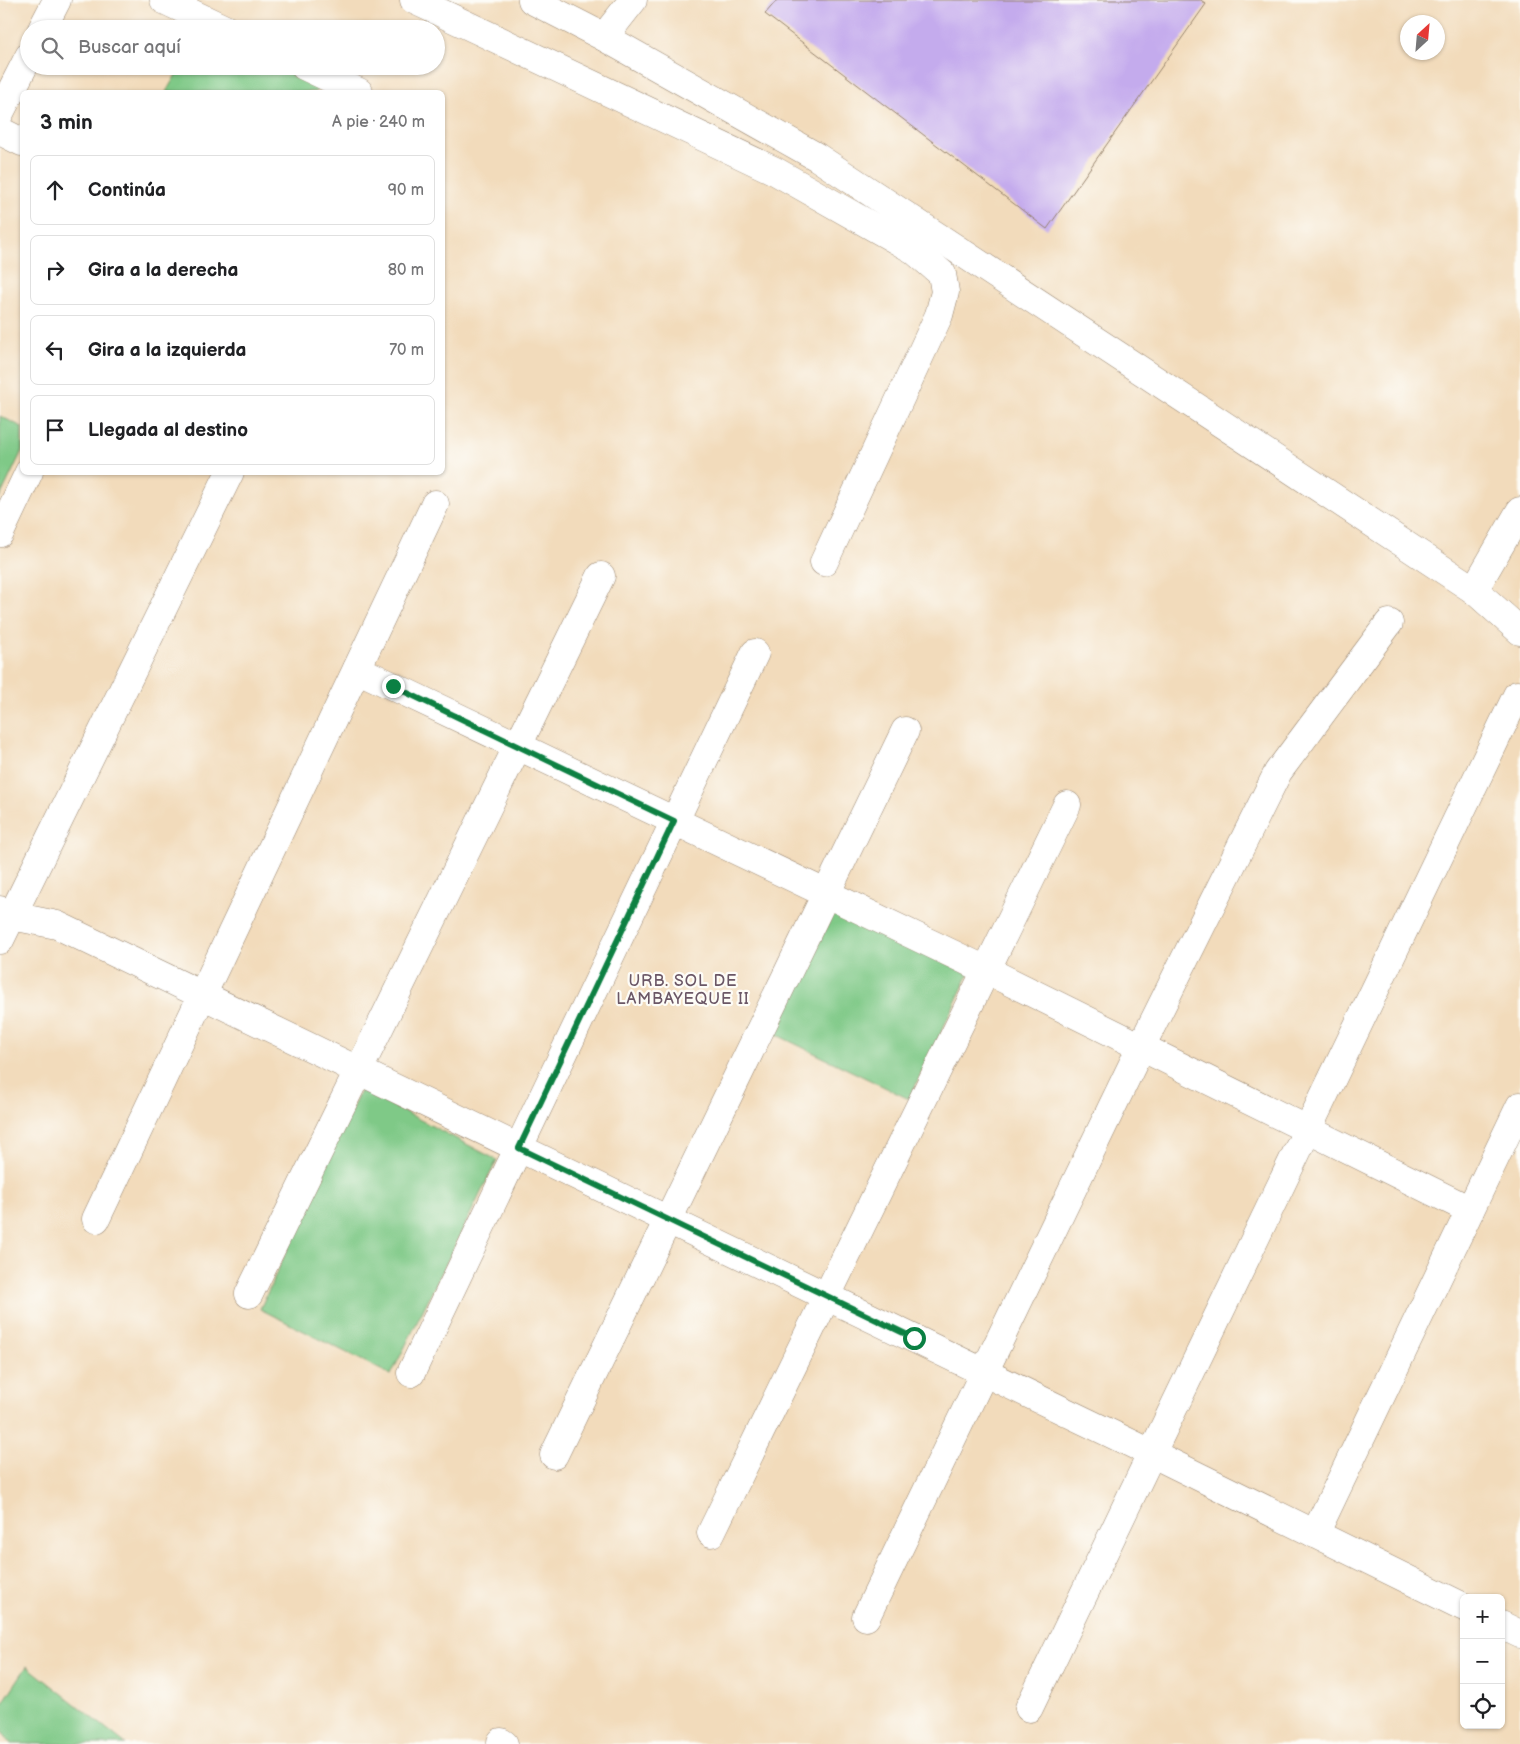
<!DOCTYPE html>
<html lang="es">
<meta charset="utf-8">
<style>
body{margin:0;font-family:"Balsamiq Sans",sans-serif;background:#f6f6f6;color:#202124}
.controls{position:absolute;right:15px;bottom:15px;display:grid;overflow:hidden;border-radius:8px;box-shadow:0 1px 4px #0004}
.controls button{width:45px;height:45px;display:grid;place-items:center;padding:0;border:0;border-bottom:1px solid #e0e0e0;background:#fff;color:#202124;font:25px sans-serif}
.compass{position:absolute;left:1400px;top:15px;width:45px;height:45px;border-radius:50%;background:#fff;box-shadow:0 1px 4px #0004;rotate:26deg}
.stop{position:absolute;width:15px;height:15px;margin:-11px;border:4px solid #0b8043;border-radius:50%;background:#fff}
.stop.end{background:#0b8043;border-color:#fff;box-shadow:0 1px 5px #0008}
.list{margin:0;padding:0;list-style:none}
h2{display:flex;justify-content:space-between;align-items:center;height:65px;margin:0;padding:0 20px;font-size:21px}
h2 small{font-size:16px;font-weight:400;color:#757577}
.list li{display:grid;grid-template-columns:32px 1fr auto;gap:15px;align-items:center;box-sizing:border-box;height:70px;margin:0 10px 10px;padding:0 10px;border:1px solid #e0e0e0;border-radius:8px}
.list b{display:block;font-size:19px;white-space:nowrap}
.list em{font-size:16px;font-style:normal;color:#757577}
.icon{flex:none;width:28px;height:28px;fill:none;stroke:currentColor;stroke-width:2;stroke-linecap:round;stroke-linejoin:round}
.map{position:relative;flex:none;width:1520px;height:1744px;overflow:hidden}
.search{position:absolute;background:#fff;box-shadow:0 1px 4px #0004;left:20px;top:20px;width:425px;height:55px;display:flex;align-items:center;gap:12px;box-sizing:border-box;padding:0 18px;border-radius:28px;color:#757577;font-size:19px}
.panel{position:absolute;background:#fff;box-shadow:0 1px 4px #0004;left:20px;top:90px;width:425px;height:385px;border-radius:8px}
.map>svg:first-child{display:block}
</style>
<div class="map">
<svg width="1520" height="1744" viewBox="0 0 1520 1744">
<rect width="100%" height="100%" fill="#fdfcf7"/>
<filter id="ink" filterUnits="userSpaceOnUse"><feTurbulence type="fractalNoise" baseFrequency=".02" numOctaves="2"/><feDisplacementMap in="SourceGraphic" scale="10" xChannelSelector="R" yChannelSelector="G"/><feConvolveMatrix kernelMatrix="1 2 1 2 8 2 1 2 1" color-interpolation-filters="sRGB"/></filter>
<filter id="wash" filterUnits="userSpaceOnUse"><feTurbulence type="fractalNoise" baseFrequency=".0096" numOctaves="4" result="noise"/><feDisplacementMap in="SourceGraphic" scale="20" xChannelSelector="R" yChannelSelector="G"/><feGaussianBlur stdDeviation="1.12" result="paint"/><feColorMatrix in="noise" values="0 0 0 0 0 0 0 0 0 0 0 0 0 0 0 0 0 1.4 0 .05"/><feComposite in="paint" operator="in"/></filter>
<g filter="url(#wash)">
<rect width="100%" height="100%" fill="#f2dbbb"/>
<g fill="#7fc987" stroke="#5d7a52">
<polygon points="181,66 283,66 320,84 316,92 166,92"/>
<polygon points="0,416 22,427 22,451 0,497"/>
<polygon points="835,909 969,974 909,1099 775,1034"/>
<polygon points="361,1089 497,1160 391,1375 260,1309"/>
<polygon points="27,1666 126,1744 12,1744 0,1730 0,1707"/>
</g>
<g id="blocks">
<polygon fill="#c4abed" points="777,0 1201,0 1206,4 1047,229 765,14"/>
</g>
</g>
<g filter="url(#ink)">
<use href="#blocks" fill-opacity="0" stroke="#96826c" stroke-width="1"/>
<g fill="none" stroke-linecap="round" stroke-linejoin="round">
<defs>
<g id="minor">
<polyline points="164,0 225,29"/>
<polyline points="414,0 775,171 914,250 942,274 945,292 939,315 824,562"/>
<polyline points="532,0 604,37 817,157 1474,590 1520,631"/>
<polyline points="42,29 57,0"/>
<polyline points="604,37 633,0"/>
<polyline points="304,66 359,92"/>
<polyline points="0,113 29,56"/>
<polyline points="0,131 22,142"/>
<polyline points="0,533 29,472"/>
<polyline points="1474,590 1520,511"/>
<polyline points="357,669 986,970 1470,1210"/>
<polyline points="0,910 12,916 57,925 1151,1453 1464,1607"/>
<polyline points="0,940 230,472"/>
<polyline points="96,1219 435,504"/>
<polyline points="249,1294 601,576"/>
<polyline points="411,1373 755,653"/>
<polyline points="554,1455 905,731"/>
<polyline points="711,1533 1067,805"/>
<polyline points="1315,1534 1520,1106"/>
<polyline points="866,1617 1141,1047 1278,772 1389,623"/>
<polyline points="1501,1625 1520,1634"/>
<polyline points="1029,1708 1517,695"/>
<polyline points="501,1742 504,1744"/>
</g>
</defs>
<use href="#minor" stroke="#96826c" stroke-width="29"/>
<use href="#minor" stroke="#fff" stroke-width="28"/>
</g>
</g>
<g fill="none" stroke-linecap="round" stroke-linejoin="round" filter="url(#ink)">
<polyline stroke="#0b8043" stroke-width="6" points="393,686 674,821 519,1148 914,1338"/>
</g>
<g text-anchor="middle" stroke-width="4.5" stroke-linejoin="round" paint-order="stroke">
<g font-size="16" letter-spacing="1" fill="#6b5766" stroke="#fdfcf7">
<text x="683" y="986">URB. SOL DE<tspan x="683" dy="18">LAMBAYEQUE II</tspan></text>
</g>
</g>
</svg>
<div class="controls">
<button>+</button>
<button>−</button>
<button><svg class="icon" aria-label="locate" viewBox="0 0 24 24"><circle cx="12" cy="12" r="6"/><path d="M12 2v4M12 18v4M2 12h4M18 12h4"/></svg></button>
</div>
<svg class="compass" viewBox="-18 -18 36 36"><path d="M0-13l5 13h-10z" fill="#e53935"/><path d="M0 13l5-13h-10z" fill="#757577"/></svg>
<div class="stop" style="left:914px;top:1338px"></div>
<div class="stop end" style="left:393px;top:686px"></div>
<div class="search"><svg class="icon" aria-label="search" viewBox="0 0 24 24"><circle cx="10" cy="10" r="6"/><path d="M15 15l6 6"/></svg>Buscar aquí</div>
<section class="panel">
<h2>3 min<small>A pie · 240 m</small></h2>
<ul class="list">
<li><svg class="icon" aria-label="ahead" viewBox="0 0 24 24"><path d="M12 20V5M6 11l6-6 6 6"/></svg><div><b>Continúa</b></div><em>90 m</em></li>
<li><svg class="icon" aria-label="right" viewBox="0 0 24 24"><path d="M7 20v-9h11M14 6l5 5-5 5"/></svg><div><b>Gira a la derecha</b></div><em>80 m</em></li>
<li><svg class="icon" aria-label="left" viewBox="0 0 24 24"><path d="M17 20v-9H6M10 6l-5 5 5 5"/></svg><div><b>Gira a la izquierda</b></div><em>70 m</em></li>
<li><svg class="icon" aria-label="arrive" viewBox="0 0 24 24"><path d="M6 21V4h12l-3 4 3 4H6"/></svg><div><b>Llegada al destino</b></div></li>
</ul>
</section>
</div>
